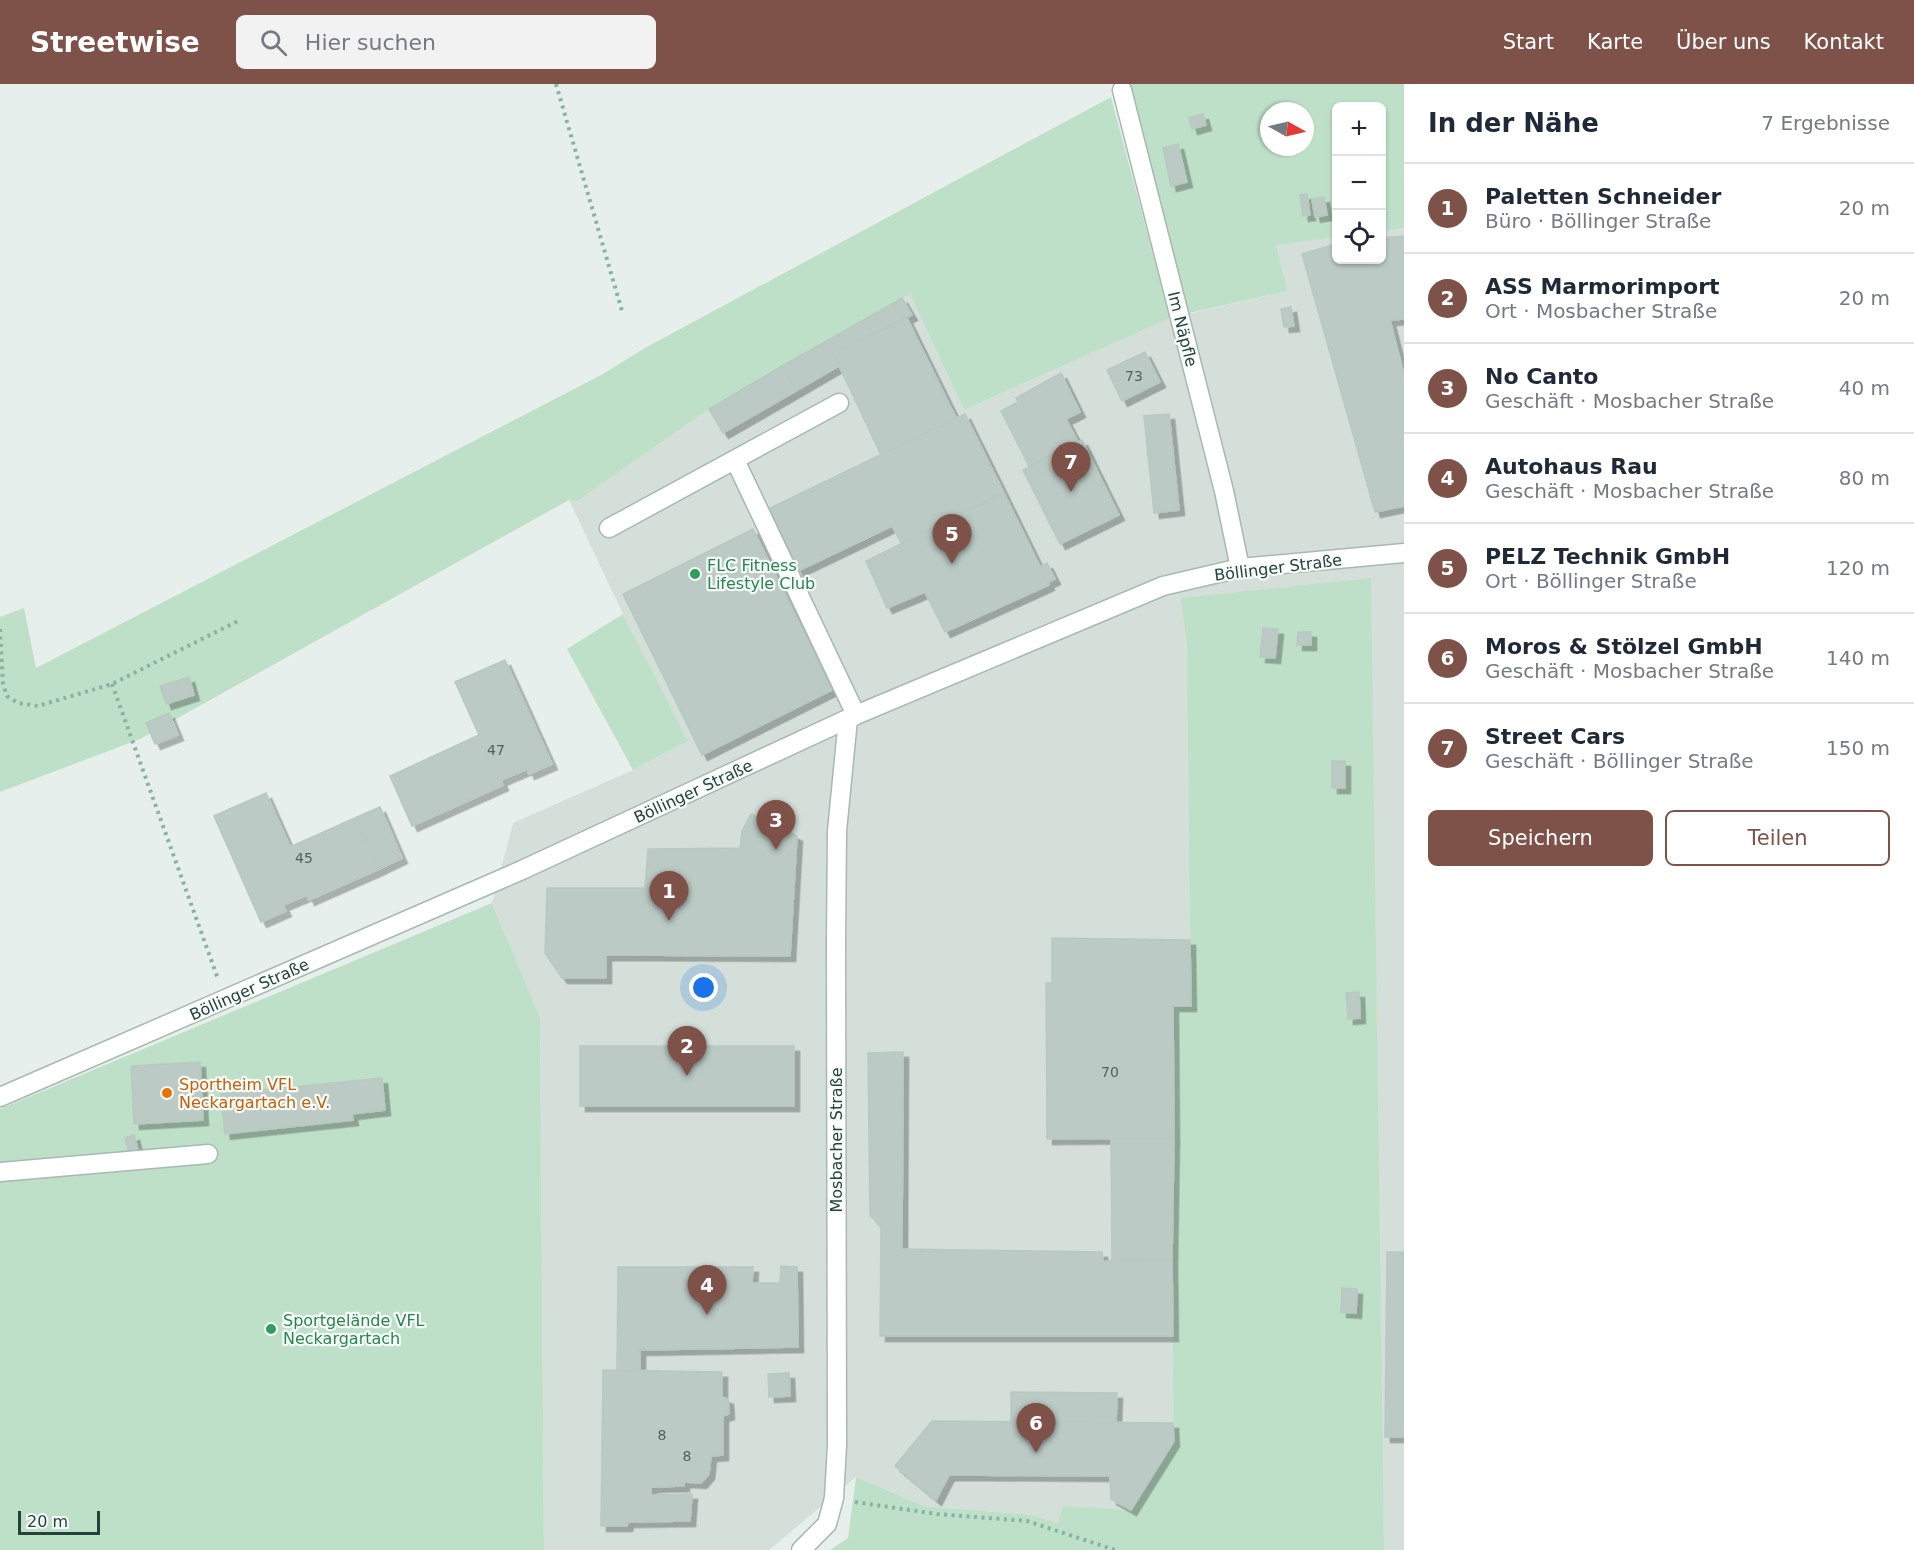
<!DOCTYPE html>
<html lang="de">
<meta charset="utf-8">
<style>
body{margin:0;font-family:"DejaVu Sans",sans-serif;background:#f2f2f3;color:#1f2937}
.controls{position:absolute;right:18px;top:18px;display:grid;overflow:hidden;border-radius:9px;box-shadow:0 2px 4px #0004}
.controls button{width:54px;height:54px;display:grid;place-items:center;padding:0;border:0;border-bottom:2px solid #e0e1e3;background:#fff;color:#1f2937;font:30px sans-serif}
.compass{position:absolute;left:1260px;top:18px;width:54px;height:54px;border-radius:50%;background:#fff;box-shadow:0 2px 4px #0004;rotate:98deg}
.scale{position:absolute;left:18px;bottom:15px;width:82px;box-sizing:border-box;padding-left:6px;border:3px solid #24423a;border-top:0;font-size:16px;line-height:21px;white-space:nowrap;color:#24423a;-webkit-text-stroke:4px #f7fbf9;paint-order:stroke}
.you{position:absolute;left:704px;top:904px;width:21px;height:21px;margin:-15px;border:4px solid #fff;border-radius:50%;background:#1a73e8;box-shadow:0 0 0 9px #1a73e833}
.badge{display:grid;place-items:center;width:39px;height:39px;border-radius:50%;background:#7f5249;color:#fff;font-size:20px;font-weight:700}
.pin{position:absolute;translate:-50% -50px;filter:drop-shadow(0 2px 3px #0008)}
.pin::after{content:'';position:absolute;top:32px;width:21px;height:18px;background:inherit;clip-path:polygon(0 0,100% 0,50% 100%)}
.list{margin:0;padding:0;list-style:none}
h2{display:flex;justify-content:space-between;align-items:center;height:78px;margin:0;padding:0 24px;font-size:26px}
h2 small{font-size:20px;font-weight:400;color:#747a83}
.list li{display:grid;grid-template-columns:39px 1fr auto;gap:18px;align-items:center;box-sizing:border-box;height:90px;padding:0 24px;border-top:2px solid #e0e1e3}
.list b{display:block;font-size:22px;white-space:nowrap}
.list p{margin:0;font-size:20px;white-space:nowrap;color:#747a83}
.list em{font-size:20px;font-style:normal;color:#747a83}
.actions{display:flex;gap:12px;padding:18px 24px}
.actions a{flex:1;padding:14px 0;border:2px solid #7f5249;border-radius:9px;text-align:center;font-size:21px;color:#7f5249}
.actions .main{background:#7f5249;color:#fff}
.icon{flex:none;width:33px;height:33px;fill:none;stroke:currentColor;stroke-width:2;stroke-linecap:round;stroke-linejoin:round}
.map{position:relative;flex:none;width:1404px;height:1466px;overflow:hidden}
header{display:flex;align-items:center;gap:36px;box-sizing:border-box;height:84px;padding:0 30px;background:#7f5249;color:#fff}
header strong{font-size:28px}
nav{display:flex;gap:33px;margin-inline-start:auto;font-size:21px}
.search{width:420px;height:54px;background:#f2f2f3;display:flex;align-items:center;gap:15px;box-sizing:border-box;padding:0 21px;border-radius:9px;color:#747a83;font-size:22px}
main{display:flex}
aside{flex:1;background:#fff}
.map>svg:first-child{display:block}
</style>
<header>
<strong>Streetwise</strong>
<div class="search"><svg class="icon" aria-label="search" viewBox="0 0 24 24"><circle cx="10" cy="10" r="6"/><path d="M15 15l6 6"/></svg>Hier suchen</div>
<nav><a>Start</a><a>Karte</a><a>Über uns</a><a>Kontakt</a></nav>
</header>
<main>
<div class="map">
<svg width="1404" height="1466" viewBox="0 0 1404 1466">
<defs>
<filter id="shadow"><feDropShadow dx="5.5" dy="5.5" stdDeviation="0" flood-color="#0004"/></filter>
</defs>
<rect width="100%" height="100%" fill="#e6efeb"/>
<polygon fill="#d4dfda" points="1404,144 1404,1466 1141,1466 1033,1431 924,1422 856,1393 769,1466 544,1466 540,935 492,819 513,739 633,686 688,657 623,530 569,416 578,416 709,325 910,210 964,326 1170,234 1288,207 1276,160 1336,153 1336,176 1382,176 1382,147"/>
<g fill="#bfe0c8" fill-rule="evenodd">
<path d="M1130,0H1404V144L1382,147V22H1336V153L1276,161L1288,207L1189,229ZM1269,27H1305V63H1269Z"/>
<polygon points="1111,13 1170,234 964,326 910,210 709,325 577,417 569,416 140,655 0,708 0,533 24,524 36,584 603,290 643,265"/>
<polygon points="1371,494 1384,1466 830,1466 848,1454 856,1393 924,1422 1033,1431 1058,1439 1063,1422 1131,1426 1174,1357 1172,1176 1174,1054 1173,922 1191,921 1187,562 1181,514"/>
<polygon points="623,530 688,657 633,686 567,565"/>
<polygon points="492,819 540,934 544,1466 0,1466 0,1025"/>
</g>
<g fill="#bbcac4" stroke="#b8c9c2" stroke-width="1.5" filter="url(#shadow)">
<polygon points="1203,30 1206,41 1192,45 1189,34"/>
<polygon points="1178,60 1187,98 1171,102 1163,64"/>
<polygon points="1307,110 1310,131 1303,132 1300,111"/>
<polygon points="1324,113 1327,131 1315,133 1312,115"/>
<polygon points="1404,152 1404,235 1390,236 1404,291 1404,422 1375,428 1302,170 1336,160 1336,176 1382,176 1382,154"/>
<polygon points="902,214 912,231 833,269 828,256"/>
<polygon points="1291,223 1294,242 1284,243 1281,225"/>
<polygon points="907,234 957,336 881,371 833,269"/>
<polygon points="828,256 839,282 796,307 782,282"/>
<polygon points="1145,268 1160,298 1122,317 1107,286"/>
<polygon points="782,282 796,307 723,349 709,325"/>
<polygon points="1061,289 1080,328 1066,335 1078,358 1029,382 1001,327 1018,318 1016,314"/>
<polygon points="965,330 1004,409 901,459 892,442 798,487 768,425"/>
<polygon points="1169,330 1179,426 1154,429 1144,332"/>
<polygon points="1082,356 1119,431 1060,460 1023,386"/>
<polygon points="1004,409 1049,501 945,548 925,508 887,524 866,477"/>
<polygon points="753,445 832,606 702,671 623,510"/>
<polygon points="1047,479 1055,495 1047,499 1039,483"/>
<polygon points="1263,544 1278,545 1275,574 1260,573"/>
<polygon points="1298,548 1311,548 1311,561 1297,561"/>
<polygon points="505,576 552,680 529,690 527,685 501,696 503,701 412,742 390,692 479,651 455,598"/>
<polygon points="189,593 194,611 166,620 160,602"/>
<polygon points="169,629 178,651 155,660 146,639"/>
<rect x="1332" y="677" width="13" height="27"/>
<polygon points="266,709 290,763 357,733 379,785 309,816 307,811 283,821 286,827 261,838 214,732"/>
<polygon points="380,723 402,774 379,785 357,733"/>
<polygon points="751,730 797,752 790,872 606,871 606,894 562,894 545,869 547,804 645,804 648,765 740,764 742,747"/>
<polygon points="1052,854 1190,856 1191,922 1173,922 1174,1054 1047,1055 1046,899 1052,899"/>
<polygon points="1359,908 1360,934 1348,935 1346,909"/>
<rect x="580" y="962" width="214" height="60"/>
<polygon points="903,968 902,1165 1102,1168 1103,1177 1172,1176 1173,1252 880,1252 881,1143 870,1131 868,969"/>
<polygon points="200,978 203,1036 134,1040 131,982"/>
<polygon points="382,994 385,1026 352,1030 353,1036 225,1050 221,1010"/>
<polygon points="134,1051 138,1066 129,1068 125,1054"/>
<polygon points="1111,1054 1174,1054 1172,1176 1112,1176"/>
<polygon points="1387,1168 1404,1168 1404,1353 1385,1353"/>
<polygon points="781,1182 797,1183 798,1263 640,1266 640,1287 617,1286 618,1183 753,1183 752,1199 780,1199"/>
<polygon points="1342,1204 1357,1205 1356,1229 1341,1228"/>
<polygon points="603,1286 722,1288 722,1313 728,1315 729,1330 723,1332 723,1371 711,1372 709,1390 701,1399 684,1398 684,1402 651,1403 651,1411 692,1410 690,1437 628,1438 627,1442 601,1442"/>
<polygon points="789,1289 790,1312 769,1313 768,1290"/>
<polygon points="1011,1308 1117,1309 1116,1339 1011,1338"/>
<polygon points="932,1337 1173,1339 1174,1357 1131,1426 1111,1415 1110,1392 949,1391 936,1416 895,1382"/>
</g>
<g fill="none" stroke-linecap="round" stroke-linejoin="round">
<defs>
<g id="minor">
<polyline points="1122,6 1224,407 1240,484"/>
<polyline points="735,376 856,631"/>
<polyline points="609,444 839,319"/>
<polyline points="0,1013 522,786 856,631 1163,502 1240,484 1404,469"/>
<polyline points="0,1088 208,1070"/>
<polyline points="801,1466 827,1440 834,1414 837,1361 836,856 837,747 848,635"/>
</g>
</defs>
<use href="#minor" stroke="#a8b8b2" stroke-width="21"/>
<g stroke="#86b3a5" stroke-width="4" stroke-dasharray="3 4.5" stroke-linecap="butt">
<polyline points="556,0 622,227"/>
<polyline points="0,545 3,600 7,612 18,619 38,622 112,600 238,537"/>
<polyline points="112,600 218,895"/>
<polyline points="855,1418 937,1430 1027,1437 1115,1466"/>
</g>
<use href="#minor" stroke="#fff" stroke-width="18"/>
</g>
<g fill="#2e9e5b" stroke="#f7fbf9" stroke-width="2">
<circle cx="695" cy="490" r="6"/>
<circle cx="271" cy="1245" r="6"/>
</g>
<circle fill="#e8710a" stroke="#f7fbf9" stroke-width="2" cx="167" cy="1009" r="6"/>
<g text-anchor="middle" stroke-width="4.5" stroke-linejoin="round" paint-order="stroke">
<g font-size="14" fill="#4a645c">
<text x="1134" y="297">73</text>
<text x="496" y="671">47</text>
<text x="304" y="779">45</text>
<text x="1110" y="993">70</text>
<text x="662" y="1356">8</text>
<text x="687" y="1377">8</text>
</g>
<g font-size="16" fill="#24423a" stroke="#f7fbf9">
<text transform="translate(1183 245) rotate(76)" y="6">Im Näpfle</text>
<text transform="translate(1278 483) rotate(-7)" y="6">Böllinger Straße</text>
<text transform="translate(693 707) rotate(-25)" y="6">Böllinger Straße</text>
<text transform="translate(249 905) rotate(-24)" y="6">Böllinger Straße</text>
<text transform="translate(836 1056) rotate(-90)" y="6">Mosbacher Straße</text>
</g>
<g font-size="16" fill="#27864d" stroke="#f7fbf9" text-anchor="start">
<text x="707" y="487">FLC Fitness<tspan x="707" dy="18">Lifestyle Club</tspan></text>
<text x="283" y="1242">Sportgelände VFL<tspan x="283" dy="18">Neckargartach</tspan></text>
</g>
<g font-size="16" fill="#c56008" stroke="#f7fbf9" text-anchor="start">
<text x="179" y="1006">Sportheim VFL<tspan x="179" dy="18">Neckargartach e.V.</tspan></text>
</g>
</g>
</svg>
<div class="controls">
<button>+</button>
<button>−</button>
<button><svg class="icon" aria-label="locate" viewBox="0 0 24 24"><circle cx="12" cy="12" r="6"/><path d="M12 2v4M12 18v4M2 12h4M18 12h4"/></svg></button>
</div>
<svg class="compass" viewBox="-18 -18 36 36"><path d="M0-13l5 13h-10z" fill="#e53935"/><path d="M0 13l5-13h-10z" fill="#747a83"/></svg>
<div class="scale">20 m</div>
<div class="you"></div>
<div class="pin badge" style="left:669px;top:837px">1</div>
<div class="pin badge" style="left:687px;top:992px">2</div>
<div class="pin badge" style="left:776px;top:766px">3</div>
<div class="pin badge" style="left:707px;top:1231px">4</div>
<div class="pin badge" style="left:952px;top:480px">5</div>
<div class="pin badge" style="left:1036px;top:1369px">6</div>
<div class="pin badge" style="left:1071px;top:408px">7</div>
</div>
<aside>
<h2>In der Nähe<small>7 Ergebnisse</small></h2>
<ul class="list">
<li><span class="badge">1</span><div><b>Paletten Schneider</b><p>Büro · Böllinger Straße</p></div><em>20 m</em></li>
<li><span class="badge">2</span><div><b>ASS Marmorimport</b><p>Ort · Mosbacher Straße</p></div><em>20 m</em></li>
<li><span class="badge">3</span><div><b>No Canto</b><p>Geschäft · Mosbacher Straße</p></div><em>40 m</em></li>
<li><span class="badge">4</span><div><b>Autohaus Rau</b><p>Geschäft · Mosbacher Straße</p></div><em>80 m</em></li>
<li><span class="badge">5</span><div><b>PELZ Technik GmbH</b><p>Ort · Böllinger Straße</p></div><em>120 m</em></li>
<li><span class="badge">6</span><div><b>Moros &amp; Stölzel GmbH</b><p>Geschäft · Mosbacher Straße</p></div><em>140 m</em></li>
<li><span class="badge">7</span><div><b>Street Cars</b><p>Geschäft · Böllinger Straße</p></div><em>150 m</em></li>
</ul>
<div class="actions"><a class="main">Speichern</a><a>Teilen</a></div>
</aside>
</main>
